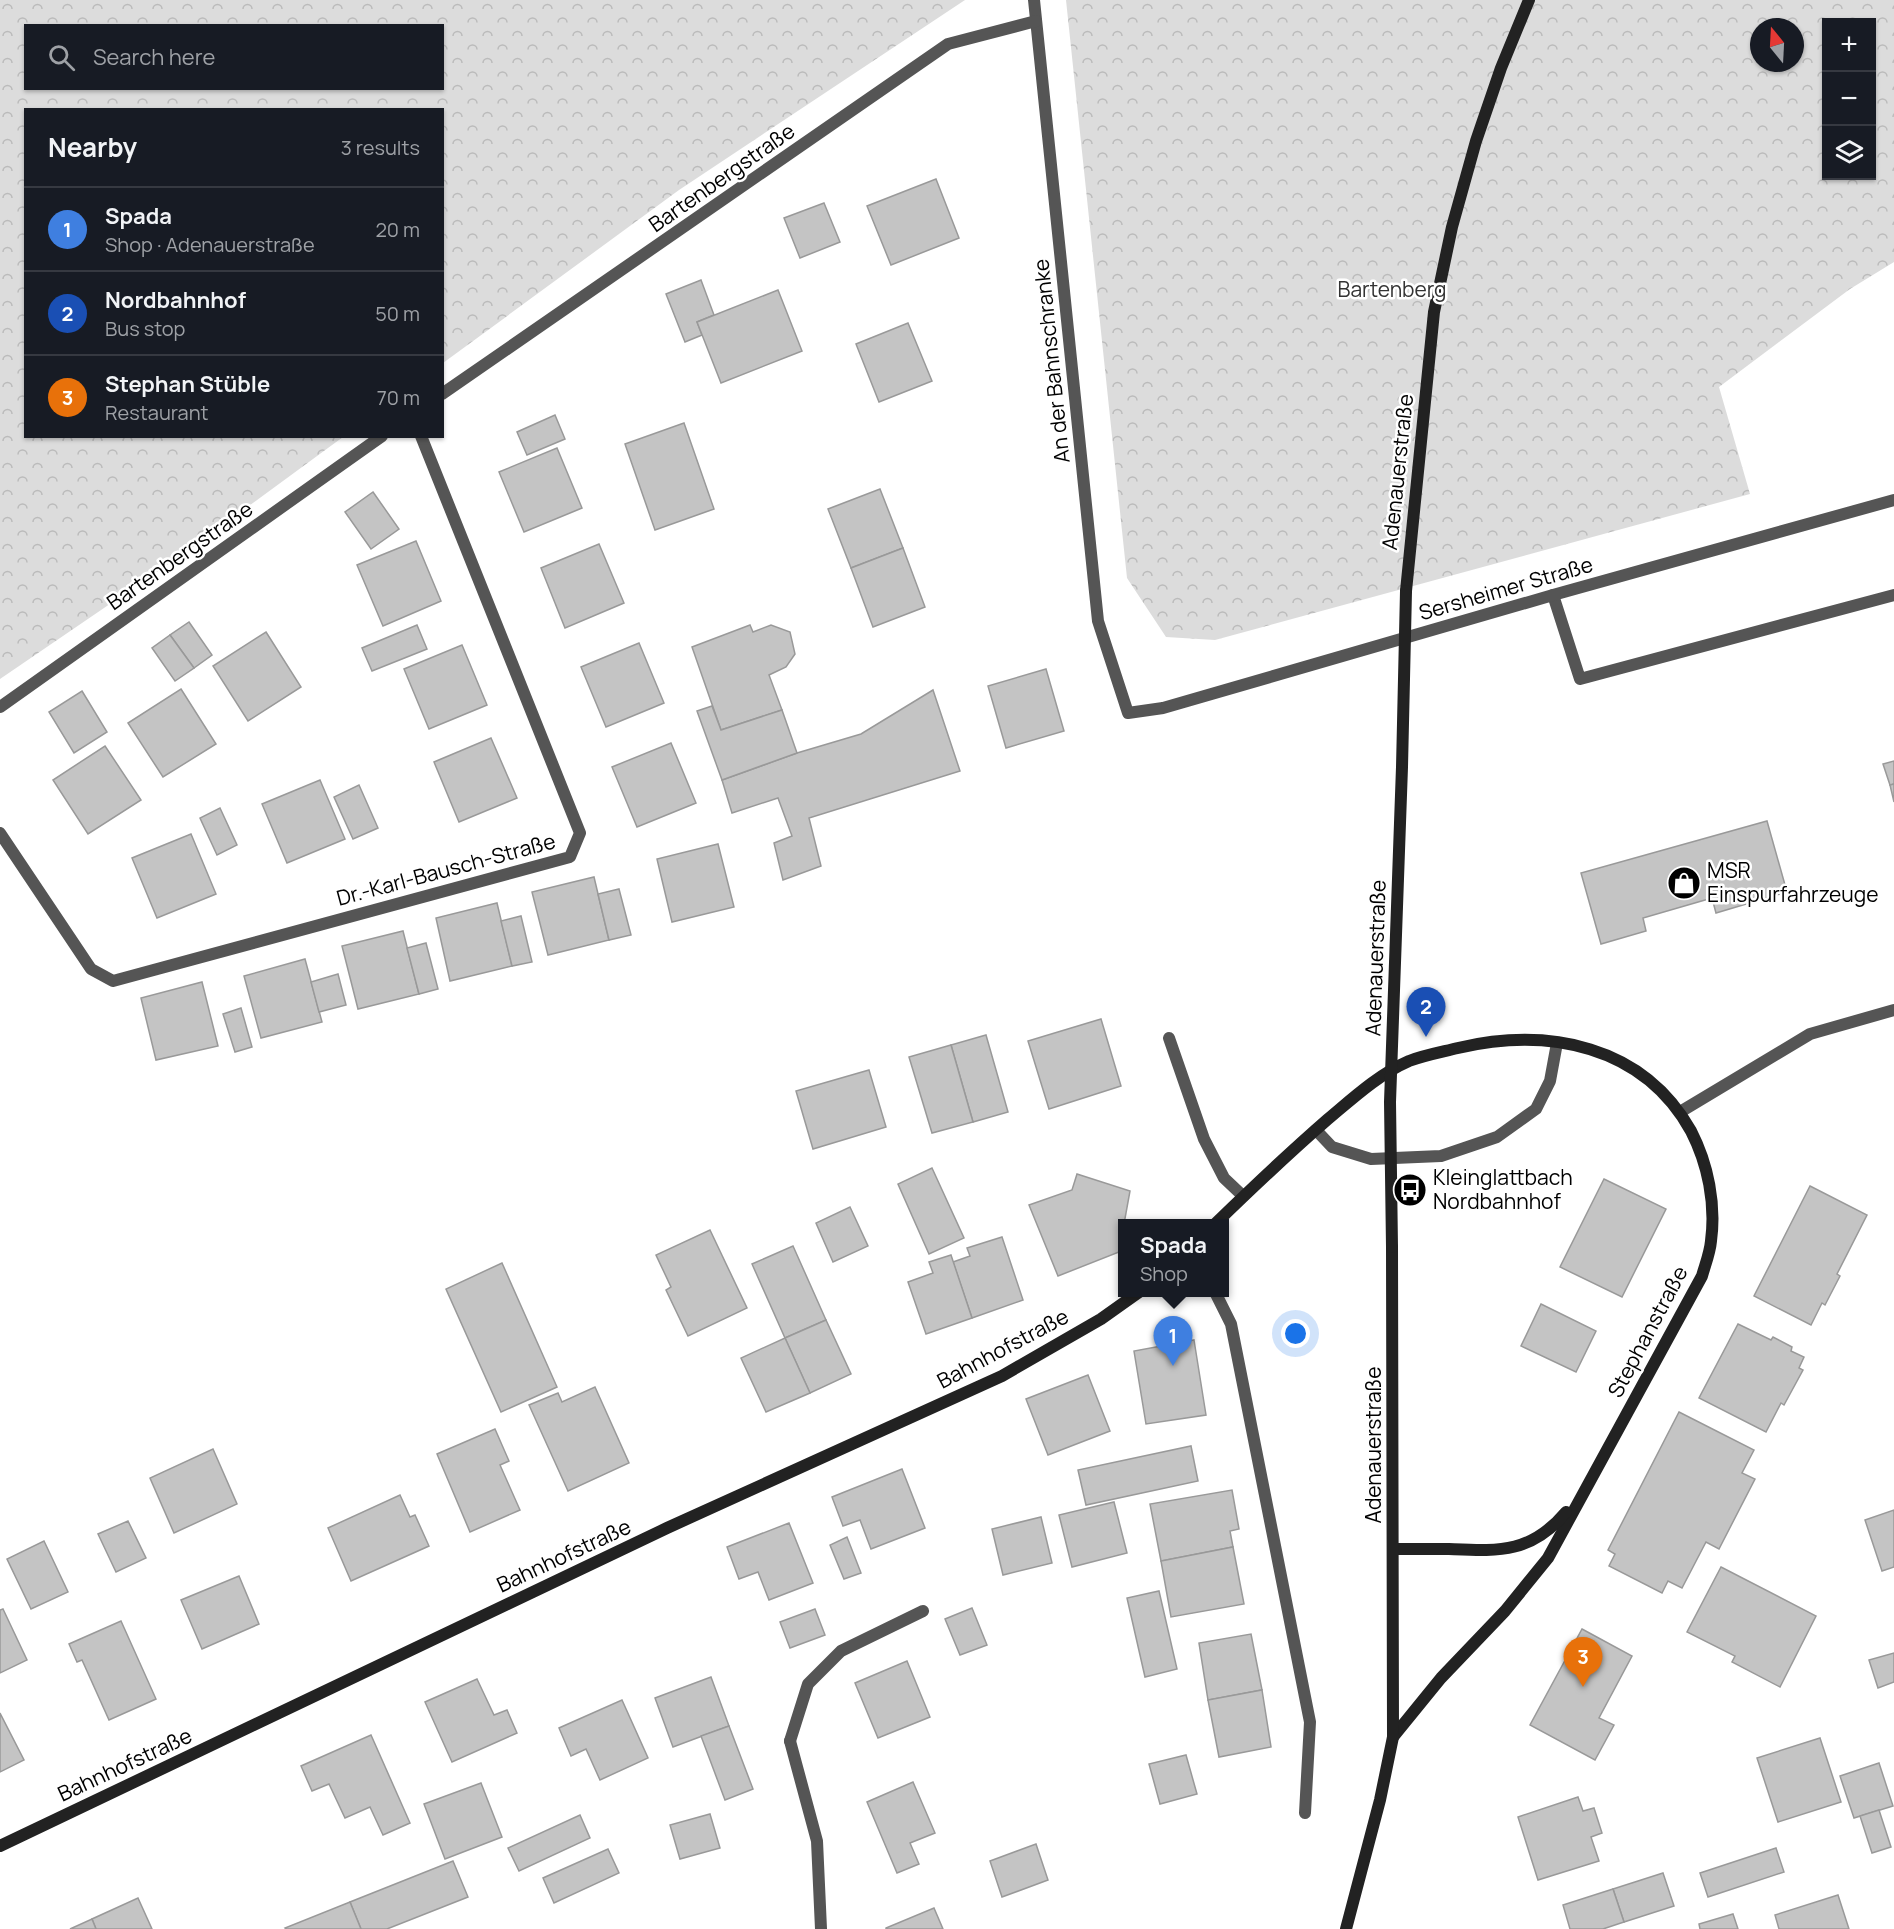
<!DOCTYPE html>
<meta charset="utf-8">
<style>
body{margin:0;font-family:Manrope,sans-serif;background:#20242c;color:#f1f3f6}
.controls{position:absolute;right:18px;top:18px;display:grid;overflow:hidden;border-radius:0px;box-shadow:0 2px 4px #0004}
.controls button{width:54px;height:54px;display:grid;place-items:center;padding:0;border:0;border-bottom:2px solid #363941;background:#171b24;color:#f1f3f6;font:30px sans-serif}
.compass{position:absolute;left:1750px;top:18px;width:54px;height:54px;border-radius:50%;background:#171b24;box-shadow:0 2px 4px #0004;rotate:342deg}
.you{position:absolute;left:1296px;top:1334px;width:21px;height:21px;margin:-15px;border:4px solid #fff;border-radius:50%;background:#1a73e8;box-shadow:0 0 0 9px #1a73e833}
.badge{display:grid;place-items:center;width:39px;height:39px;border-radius:50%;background:#7c3aed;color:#fff;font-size:20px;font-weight:700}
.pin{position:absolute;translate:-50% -50px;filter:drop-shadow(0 2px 3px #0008)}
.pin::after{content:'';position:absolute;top:32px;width:21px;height:18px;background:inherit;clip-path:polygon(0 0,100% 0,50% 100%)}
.popup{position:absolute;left:1118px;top:1219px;width:111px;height:78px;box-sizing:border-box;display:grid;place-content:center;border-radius:0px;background:#171b24;filter:drop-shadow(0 2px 4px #0005);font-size:20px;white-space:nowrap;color:#9ea1a6}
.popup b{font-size:22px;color:#f1f3f6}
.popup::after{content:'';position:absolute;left:50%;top:100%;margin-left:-12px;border:12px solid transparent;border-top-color:#171b24}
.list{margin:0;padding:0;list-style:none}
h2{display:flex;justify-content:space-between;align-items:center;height:78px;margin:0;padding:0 24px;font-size:26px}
h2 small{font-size:20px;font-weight:400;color:#9ea1a6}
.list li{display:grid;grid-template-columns:39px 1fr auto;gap:18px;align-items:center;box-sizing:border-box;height:84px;padding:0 24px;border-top:2px solid #363941}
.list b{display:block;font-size:22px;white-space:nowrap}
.list p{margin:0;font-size:20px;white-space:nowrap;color:#9ea1a6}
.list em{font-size:20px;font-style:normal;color:#9ea1a6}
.icon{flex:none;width:33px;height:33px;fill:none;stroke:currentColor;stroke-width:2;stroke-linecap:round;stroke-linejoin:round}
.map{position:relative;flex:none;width:1894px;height:1929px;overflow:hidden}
.search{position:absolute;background:#171b24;box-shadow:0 2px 4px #0004;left:24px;top:24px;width:420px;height:66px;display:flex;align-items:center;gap:15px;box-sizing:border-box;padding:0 21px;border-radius:0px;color:#9ea1a6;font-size:22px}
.panel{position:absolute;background:#171b24;box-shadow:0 2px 4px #0004;left:24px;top:108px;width:420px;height:330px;border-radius:0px}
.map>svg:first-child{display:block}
</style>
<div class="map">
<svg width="1894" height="1929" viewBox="0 0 1894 1929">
<defs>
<pattern id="forest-crowns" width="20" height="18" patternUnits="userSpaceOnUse" patternTransform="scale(1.5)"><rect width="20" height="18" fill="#dcdcdc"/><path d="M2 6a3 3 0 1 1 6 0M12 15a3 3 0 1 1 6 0" fill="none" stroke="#bbb"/></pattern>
</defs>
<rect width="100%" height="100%" fill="#fff"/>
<g fill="url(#forest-crowns)" fill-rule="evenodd">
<path d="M0,0H965L679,190L443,363L442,110H26V436L343,437L186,552L0,679ZM26,26H442V88H26Z"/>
<path d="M1066,0H1894V262L1850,289L1719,387L1750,494L1215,640L1166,637L1127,578ZM1826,22H1872V176H1826ZM1759,27H1795V63H1759Z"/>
</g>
<g fill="#c4c4c4" stroke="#999" stroke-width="1.5">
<polygon points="936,179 959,238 891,265 867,206"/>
<polygon points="824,203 840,242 800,258 784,218"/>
<polygon points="701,280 714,315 697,322 702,335 685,342 666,294"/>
<polygon points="778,290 802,351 721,383 697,322"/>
<polygon points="908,323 932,381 879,402 856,344"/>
<polygon points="555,415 565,439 527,455 517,432"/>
<polygon points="684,423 714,509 655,530 625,444"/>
<polygon points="557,448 582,508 524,532 499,472"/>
<polygon points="880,489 903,548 851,568 828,509"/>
<polygon points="373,492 399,529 371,549 345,512"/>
<polygon points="416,541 441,601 383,626 357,565"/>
<polygon points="599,544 624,603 565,628 541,568"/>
<polygon points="903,548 925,607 873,627 851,568"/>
<polygon points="189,622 212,655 194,668 170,635"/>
<polygon points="417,625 427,649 372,671 362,648"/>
<polygon points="750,625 753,632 771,625 790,632 795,654 786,667 769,675 782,710 721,730 692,647"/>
<polygon points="266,632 301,687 248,721 213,666"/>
<polygon points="170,635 194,668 175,681 152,648"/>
<polygon points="639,643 664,703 606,727 581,667"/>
<polygon points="462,645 487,705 429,729 404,669"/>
<polygon points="1046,669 1064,731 1006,748 988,686"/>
<polygon points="181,689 216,744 163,777 128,723"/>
<polygon points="933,690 960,771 809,818 821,866 783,880 774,843 792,836 778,798 732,813 722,780 797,753 861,734"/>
<polygon points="82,691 107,732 74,753 49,712"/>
<polygon points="712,706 721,730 782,710 797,753 722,780 697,711"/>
<polygon points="491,738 517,798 459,822 434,762"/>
<polygon points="671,743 696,803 637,827 612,767"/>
<polygon points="105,746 141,800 88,834 53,780"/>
<polygon points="1894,761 1894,784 1890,785 1883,764"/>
<polygon points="320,780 345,839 287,863 262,804"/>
<polygon points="1894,784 1894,802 1890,785"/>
<polygon points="359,785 378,828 353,839 334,797"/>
<polygon points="220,808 237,845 217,855 200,818"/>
<polygon points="1767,821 1787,892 1716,913 1712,898 1643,918 1646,931 1601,944 1581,873"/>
<polygon points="191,834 216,894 157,918 132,858"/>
<polygon points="718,844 734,907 672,922 657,859"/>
<polygon points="594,877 609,940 548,955 532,892"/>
<polygon points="619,889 631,935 609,940 598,894"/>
<polygon points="497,903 512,966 450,981 436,918"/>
<polygon points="521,916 532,962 512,966 501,921"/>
<polygon points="403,931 419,994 358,1009 342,946"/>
<polygon points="426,943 438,989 419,994 407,948"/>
<polygon points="305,959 322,1022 261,1038 244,976"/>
<polygon points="338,974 346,1005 319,1012 311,982"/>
<polygon points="202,982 218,1046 156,1060 141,998"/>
<polygon points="241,1008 252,1047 235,1052 223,1014"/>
<polygon points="1101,1019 1121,1086 1049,1109 1028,1041"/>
<polygon points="986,1035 1008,1112 973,1122 951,1045"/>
<polygon points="951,1045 973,1122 932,1133 909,1057"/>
<polygon points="869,1070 886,1127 813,1149 796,1091"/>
<polygon points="932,1168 964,1238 929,1254 898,1184"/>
<polygon points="1077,1174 1130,1191 1124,1224 1122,1224 1119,1252 1058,1276 1029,1205 1072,1190"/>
<polygon points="1604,1179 1666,1209 1622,1297 1560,1267"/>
<polygon points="1810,1186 1867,1215 1837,1274 1840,1276 1825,1305 1822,1303 1811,1325 1754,1296"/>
<polygon points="850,1207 868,1246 833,1262 816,1223"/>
<polygon points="710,1230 747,1308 688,1336 666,1290 671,1287 656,1255"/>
<polygon points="1002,1237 1023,1300 972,1318 953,1262 970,1256 967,1248"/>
<polygon points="793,1246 826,1320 785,1338 752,1264"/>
<polygon points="951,1255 972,1318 926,1334 908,1282 933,1273 929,1262"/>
<polygon points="502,1263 557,1387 501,1412 446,1289"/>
<polygon points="1541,1304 1596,1331 1576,1372 1521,1346"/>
<polygon points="826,1320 851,1374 810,1393 785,1338"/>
<polygon points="1738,1324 1771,1340 1773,1337 1792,1347 1791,1351 1804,1357 1799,1368 1803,1370 1784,1405 1781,1403 1766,1432 1699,1398"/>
<polygon points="785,1338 810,1393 766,1412 741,1358"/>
<polygon points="1194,1340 1206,1415 1146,1424 1134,1351"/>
<polygon points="1088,1375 1110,1431 1048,1455 1026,1399"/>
<polygon points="595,1387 629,1463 568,1491 529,1405 558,1393 562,1402"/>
<polygon points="1679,1412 1754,1450 1742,1473 1755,1479 1719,1549 1706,1542 1682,1588 1668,1581 1662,1593 1609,1566 1615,1554 1608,1550"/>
<polygon points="495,1429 509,1461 500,1465 520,1510 470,1532 437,1454"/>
<polygon points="1191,1446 1198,1481 1086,1505 1078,1470"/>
<polygon points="213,1449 237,1504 174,1533 150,1478"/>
<polygon points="902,1469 925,1528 871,1549 860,1520 843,1526 832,1497"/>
<polygon points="1232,1490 1239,1529 1230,1531 1233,1547 1161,1561 1150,1504"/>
<polygon points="400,1495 410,1517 415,1515 429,1546 351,1581 328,1528"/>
<polygon points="1114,1502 1127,1553 1072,1567 1059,1515"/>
<polygon points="1894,1510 1894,1567 1882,1571 1865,1520"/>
<polygon points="1041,1517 1052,1563 1003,1575 992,1529"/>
<polygon points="128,1521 146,1558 116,1572 98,1534"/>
<polygon points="789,1523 813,1583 769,1600 758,1572 739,1579 727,1547"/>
<polygon points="847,1537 861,1573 844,1579 830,1545"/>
<polygon points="44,1541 68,1592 31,1609 7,1559"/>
<polygon points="1233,1547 1244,1604 1171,1617 1161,1561"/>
<polygon points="1721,1567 1816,1616 1780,1687 1732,1662 1735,1656 1687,1632"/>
<polygon points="239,1576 259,1624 202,1649 181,1600"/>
<polygon points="1159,1591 1177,1669 1145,1677 1127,1598"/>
<polygon points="972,1608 987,1645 960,1655 945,1619"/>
<polygon points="3,1609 27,1660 0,1673 0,1610"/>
<polygon points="815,1609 825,1635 790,1648 780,1622"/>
<polygon points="121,1621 156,1699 109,1720 82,1660 77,1662 69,1644"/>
<polygon points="1582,1629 1632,1656 1599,1718 1614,1725 1595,1760 1530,1725"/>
<polygon points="1251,1634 1262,1690 1208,1700 1199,1643"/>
<polygon points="1894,1653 1894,1682 1878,1688 1869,1660"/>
<polygon points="907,1661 930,1717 878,1738 855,1683"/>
<polygon points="711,1677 729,1726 673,1747 655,1698"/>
<polygon points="477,1679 494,1715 507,1710 517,1733 452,1762 425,1702"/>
<polygon points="1262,1690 1271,1747 1219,1757 1208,1700"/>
<polygon points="622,1700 648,1758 600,1780 586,1749 571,1756 559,1728"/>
<polygon points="0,1713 24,1760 0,1772"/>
<polygon points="729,1726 753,1789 725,1800 701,1736"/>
<polygon points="371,1735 410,1823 383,1835 370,1807 345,1818 329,1784 312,1791 301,1766"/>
<polygon points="1820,1738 1841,1802 1778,1822 1757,1758"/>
<polygon points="1186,1755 1197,1794 1160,1804 1149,1764"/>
<polygon points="1879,1763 1893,1806 1854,1818 1840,1776"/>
<polygon points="913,1782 935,1833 910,1843 919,1864 897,1873 867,1802"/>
<polygon points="481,1783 502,1837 445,1859 424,1804"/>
<polygon points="1578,1797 1583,1811 1594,1808 1602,1833 1591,1837 1599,1861 1538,1880 1518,1817"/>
<polygon points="1879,1810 1891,1847 1872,1853 1860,1816"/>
<polygon points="710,1814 720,1848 680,1859 670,1825"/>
<polygon points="580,1815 590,1838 519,1871 508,1848"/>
<polygon points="1036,1844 1048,1880 1002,1897 990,1861"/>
<polygon points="1776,1848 1784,1872 1708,1897 1700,1873"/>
<polygon points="608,1849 619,1873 554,1903 543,1878"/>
<polygon points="453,1861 468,1897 387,1929 361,1929 350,1902"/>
<polygon points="1663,1873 1674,1906 1624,1922 1613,1889"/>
<polygon points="1613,1889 1624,1922 1603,1929 1570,1929 1563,1905"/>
<polygon points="1838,1895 1849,1929 1779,1929 1775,1915"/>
<polygon points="138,1898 152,1929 96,1929 92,1919"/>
<polygon points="350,1902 361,1929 286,1929 285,1928"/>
<polygon points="934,1908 943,1929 886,1929 886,1928"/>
<polygon points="1733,1914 1738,1929 1700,1929 1699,1924"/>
<polygon points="92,1919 96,1929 70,1929"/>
</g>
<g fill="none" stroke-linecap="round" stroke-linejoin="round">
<g stroke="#555" stroke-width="12">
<polyline points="1553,595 1580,679 1894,595"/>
<polyline points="1169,1038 1204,1139 1224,1178 1243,1196"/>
<polyline points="1316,1130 1332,1147 1371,1159 1441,1156 1497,1137 1536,1109 1550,1081 1557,1043"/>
<polyline points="790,1741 808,1684 841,1651 923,1611"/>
</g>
<g stroke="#555" stroke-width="12">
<polyline points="1034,0 1098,621 1128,713 1163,708 1553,595 1894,500"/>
<polyline points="442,394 948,44 1036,21"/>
<polyline points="0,707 382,436"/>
<polyline points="0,833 91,969 113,981 570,857 580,833 421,436"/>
<polyline points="1680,1112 1810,1034 1894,1010"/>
<polyline points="1215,1292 1231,1324 1310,1722 1305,1813"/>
<polyline points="790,1741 817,1841 821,1929"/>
</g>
<g stroke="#222" stroke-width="12">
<polyline points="1406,591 1434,312 1452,227 1476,141 1501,68 1529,0"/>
<path d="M1215,1224C1252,1188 1289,1153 1328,1119C1353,1098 1379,1074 1409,1061C1425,1055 1442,1052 1458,1048C1548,1027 1643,1045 1691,1131C1708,1164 1716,1204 1711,1241C1710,1253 1705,1265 1702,1276L1548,1558L1505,1611L1441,1678L1393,1737"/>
<path d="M1393,1549C1412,1549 1430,1549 1449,1549C1498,1551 1531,1554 1566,1512"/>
<polyline points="0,1846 667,1528 1002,1376 1101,1319 1139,1292"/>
<polyline points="1346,1929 1380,1800 1393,1737 1392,1247"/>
</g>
<polyline stroke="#222" stroke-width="12" points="1392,1247 1390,1102 1402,767 1406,591"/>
</g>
<defs>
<symbol id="shop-disc" viewBox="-11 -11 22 22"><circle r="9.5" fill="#000" stroke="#fff"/><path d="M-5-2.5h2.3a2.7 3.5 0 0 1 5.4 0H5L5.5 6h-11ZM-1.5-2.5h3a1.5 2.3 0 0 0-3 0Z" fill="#fff"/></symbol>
<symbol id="bus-disc" viewBox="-11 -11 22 22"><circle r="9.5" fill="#000" stroke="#fff"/><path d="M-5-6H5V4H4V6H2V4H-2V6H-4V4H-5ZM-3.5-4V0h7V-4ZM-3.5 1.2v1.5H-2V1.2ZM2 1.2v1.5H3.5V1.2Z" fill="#fff"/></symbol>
</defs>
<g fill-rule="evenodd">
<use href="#shop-disc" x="1665" y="864" width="38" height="38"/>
<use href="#bus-disc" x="1391" y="1171" width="38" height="38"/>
</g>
<g text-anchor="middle" stroke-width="5" stroke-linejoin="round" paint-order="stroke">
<g font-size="21" fill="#000" stroke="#fff">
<text transform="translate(722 178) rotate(-35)" y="7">Bartenbergstraße</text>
<text transform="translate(1052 361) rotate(-96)" y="7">An der Bahnschranke</text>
<text transform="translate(1398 472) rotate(-84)" y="7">Adenauerstraße</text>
<text transform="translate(180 556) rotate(-35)" y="7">Bartenbergstraße</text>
<text transform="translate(1506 589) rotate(-16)" y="7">Sersheimer Straße</text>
<text transform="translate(446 870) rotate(-15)" y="7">Dr.-Karl-Bausch-Straße</text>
<text transform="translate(1376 958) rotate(-88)" y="7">Adenauerstraße</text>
<text transform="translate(1648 1332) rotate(-62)" y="7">Stephanstraße</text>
<text transform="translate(1003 1349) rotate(-28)" y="7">Bahnhofstraße</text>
<text transform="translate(1374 1445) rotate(-90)" y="7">Adenauerstraße</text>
<text transform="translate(564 1556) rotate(-25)" y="7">Bahnhofstraße</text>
<text transform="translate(125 1765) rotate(-25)" y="7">Bahnhofstraße</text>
</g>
<g font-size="21" fill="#333" stroke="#fff">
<text x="1392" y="297">Bartenberg</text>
</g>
<g font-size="21" fill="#000" stroke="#fff" text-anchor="start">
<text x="1707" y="878">MSR<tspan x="1707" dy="24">Einspurfahrzeuge</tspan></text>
<text x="1433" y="1185">Kleinglattbach<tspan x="1433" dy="24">Nordbahnhof</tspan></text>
</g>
</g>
</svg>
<div class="controls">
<button>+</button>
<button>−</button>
<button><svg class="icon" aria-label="layers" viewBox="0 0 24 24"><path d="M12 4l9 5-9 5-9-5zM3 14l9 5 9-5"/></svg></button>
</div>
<svg class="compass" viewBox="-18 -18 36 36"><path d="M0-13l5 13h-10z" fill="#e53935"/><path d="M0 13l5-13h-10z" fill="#9ea1a6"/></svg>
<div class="you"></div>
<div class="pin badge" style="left:1173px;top:1366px;background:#3f7fe0">1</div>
<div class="popup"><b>Spada</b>Shop</div>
<div class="pin badge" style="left:1426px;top:1037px;background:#1a4fb4">2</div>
<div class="pin badge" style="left:1583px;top:1687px;background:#e8710a">3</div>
<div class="search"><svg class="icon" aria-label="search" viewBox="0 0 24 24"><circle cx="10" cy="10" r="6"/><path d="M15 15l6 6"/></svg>Search here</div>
<section class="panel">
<h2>Nearby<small>3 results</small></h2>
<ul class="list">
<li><span class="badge" style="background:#3f7fe0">1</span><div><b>Spada</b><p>Shop · Adenauerstraße</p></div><em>20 m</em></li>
<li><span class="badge" style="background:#1a4fb4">2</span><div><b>Nordbahnhof</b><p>Bus stop</p></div><em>50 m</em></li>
<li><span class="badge" style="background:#e8710a">3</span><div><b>Stephan Stüble</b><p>Restaurant</p></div><em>70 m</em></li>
</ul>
</section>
</div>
